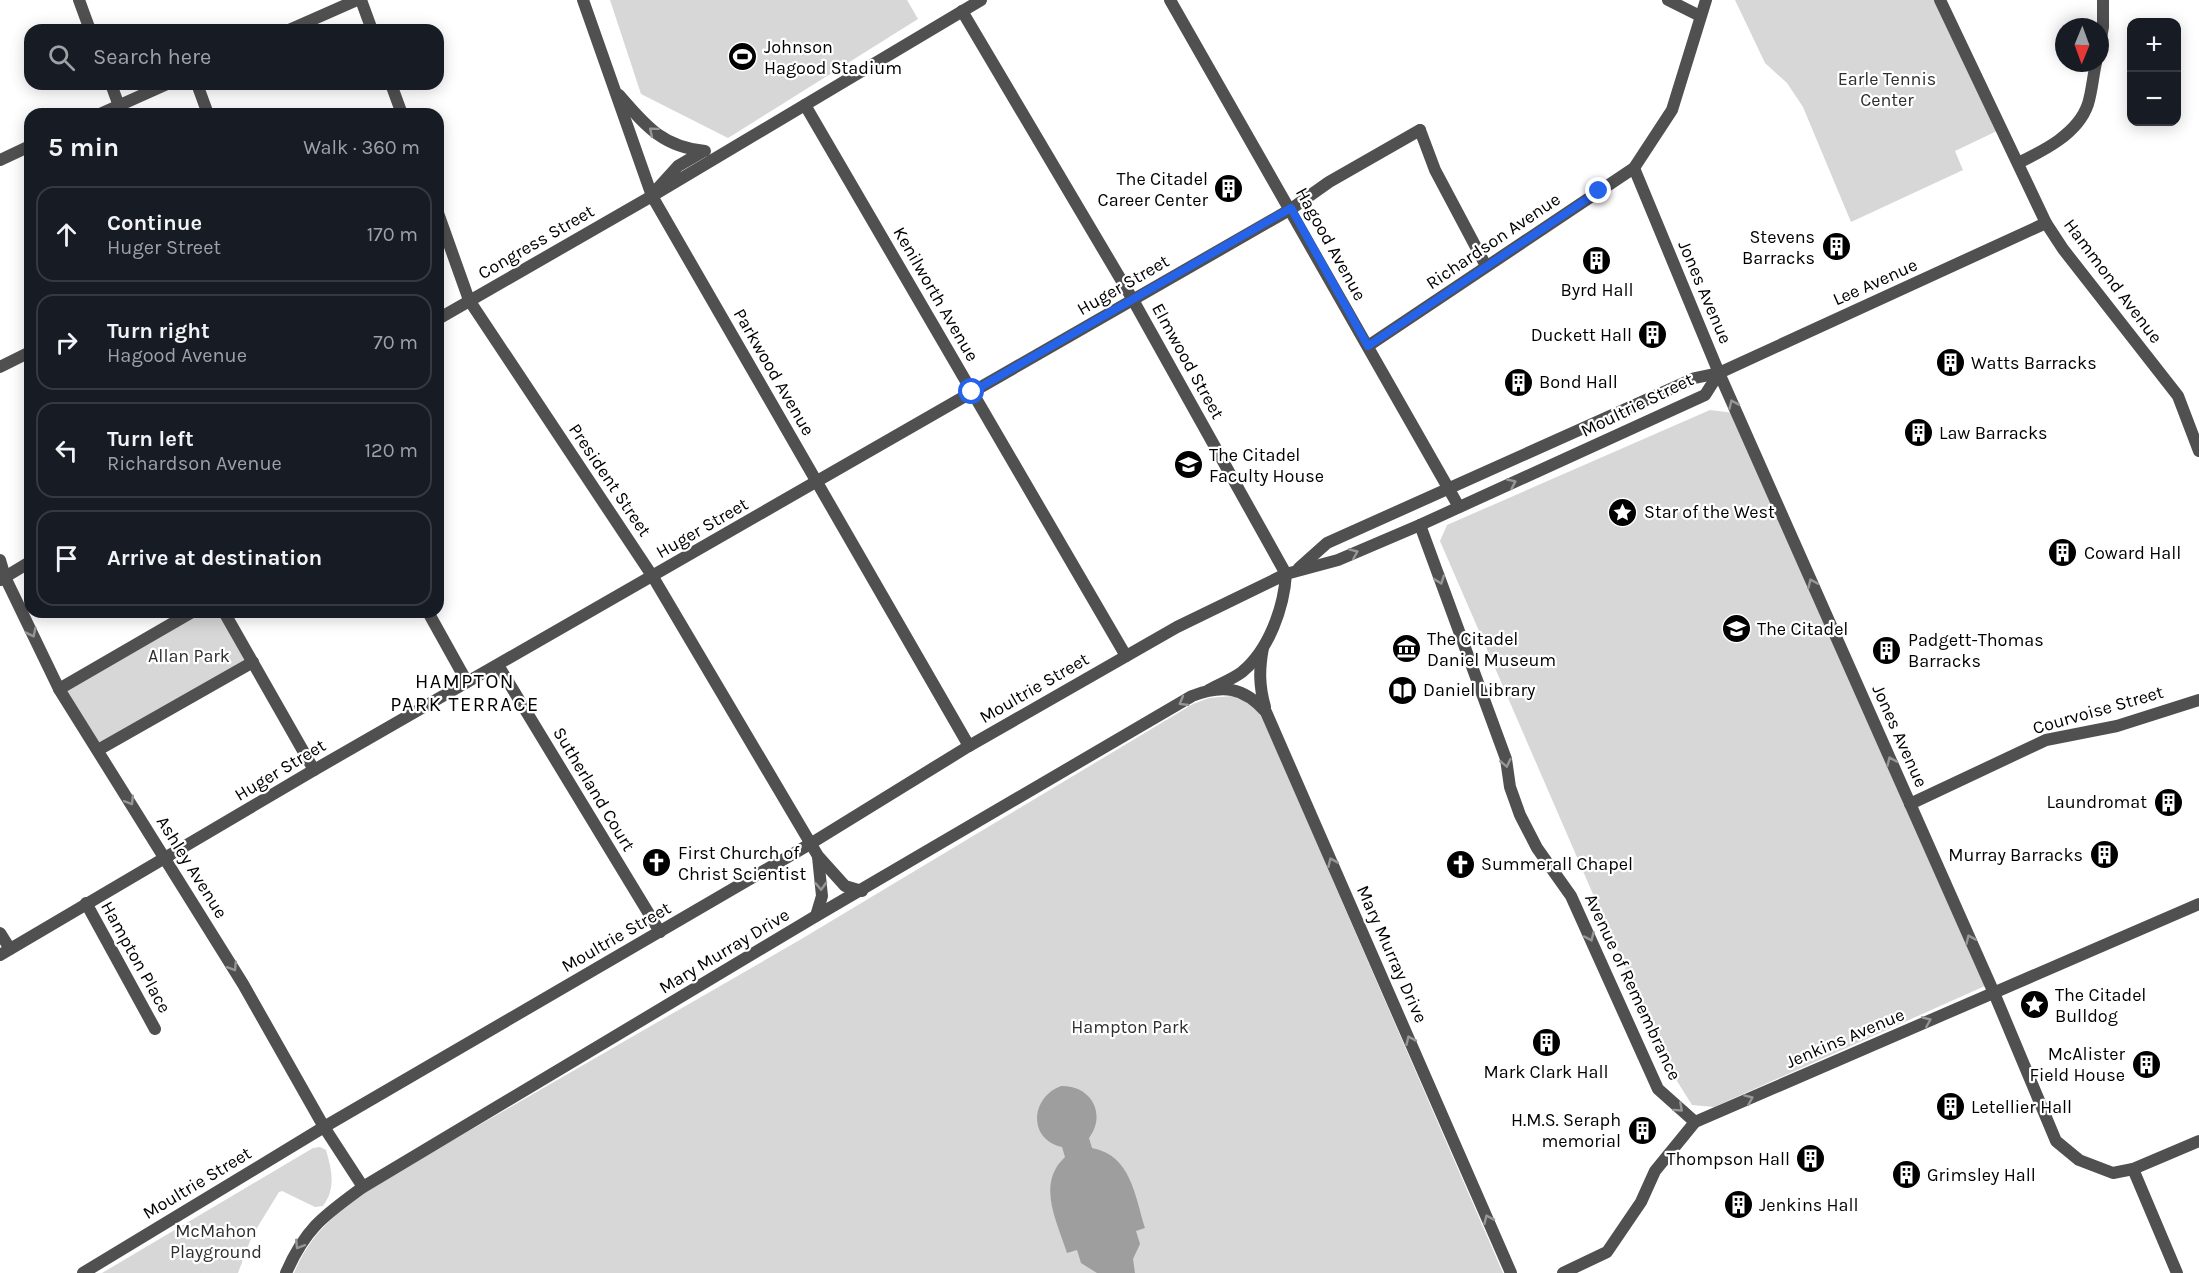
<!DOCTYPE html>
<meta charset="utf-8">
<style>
body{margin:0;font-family:Karla,sans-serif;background:#20242c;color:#f1f3f6}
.controls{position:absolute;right:18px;top:18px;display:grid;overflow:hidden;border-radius:12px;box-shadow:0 3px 15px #0003}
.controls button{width:54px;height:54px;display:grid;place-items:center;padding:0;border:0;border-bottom:2px solid #363941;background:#171b24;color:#f1f3f6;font:30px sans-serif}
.compass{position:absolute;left:2055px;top:18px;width:54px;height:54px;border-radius:50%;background:#171b24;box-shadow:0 3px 15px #0003;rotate:181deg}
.stop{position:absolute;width:18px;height:18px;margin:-14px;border:4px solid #2563eb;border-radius:50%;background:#fff}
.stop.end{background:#2563eb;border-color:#fff;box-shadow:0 2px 6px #0008}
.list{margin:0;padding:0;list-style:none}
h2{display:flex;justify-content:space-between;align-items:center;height:78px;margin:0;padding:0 24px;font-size:26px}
h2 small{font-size:20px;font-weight:400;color:#9ea1a6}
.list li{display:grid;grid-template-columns:39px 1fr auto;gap:18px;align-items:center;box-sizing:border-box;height:96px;margin:0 12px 12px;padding:0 12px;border:2px solid #363941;border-radius:18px}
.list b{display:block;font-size:22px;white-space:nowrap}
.list p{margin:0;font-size:20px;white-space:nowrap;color:#9ea1a6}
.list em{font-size:20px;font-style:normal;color:#9ea1a6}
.icon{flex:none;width:33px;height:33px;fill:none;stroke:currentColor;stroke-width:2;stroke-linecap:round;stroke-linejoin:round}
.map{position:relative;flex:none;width:2199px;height:1273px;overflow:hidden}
.search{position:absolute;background:#171b24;box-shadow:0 3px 15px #0003;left:24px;top:24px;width:420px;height:66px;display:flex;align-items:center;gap:15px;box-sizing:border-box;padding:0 21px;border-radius:18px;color:#9ea1a6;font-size:22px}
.panel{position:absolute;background:#171b24;box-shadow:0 3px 15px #0003;left:24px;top:108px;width:420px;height:510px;border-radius:18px}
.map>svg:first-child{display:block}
</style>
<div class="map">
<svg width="2199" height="1273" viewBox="0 0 2199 1273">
<rect width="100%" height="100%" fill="#fff"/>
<g fill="#d7d7d7">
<polygon points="610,0 907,0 918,19 728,138 641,94"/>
<polygon points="1735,0 1937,0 1997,131 1955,151 1963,170 1851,222 1803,107 1787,83 1765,63"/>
<polygon points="1710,410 1734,413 1985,986 1714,1107 1692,1105 1667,1065 1440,541 1447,525"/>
<polygon points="200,612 218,612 247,661 100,744 66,690"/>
<path d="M1232,696L1249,703L1262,717L1503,1273H294C311,1233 333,1217 365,1191L798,941L1193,704L1209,698Z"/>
<path d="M320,1147L326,1150C332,1170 336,1189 323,1206L315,1207L282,1191L279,1192L252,1236L238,1273H102L313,1148Z"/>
</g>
<path fill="#9e9e9e" d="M1061,1086C1091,1085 1107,1114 1089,1138L1092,1148C1131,1155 1135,1196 1145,1228L1136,1231L1140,1244L1133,1259L1135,1273H1097L1081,1263L1077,1250L1067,1253C1057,1221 1036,1184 1065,1157L1062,1147C1027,1139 1031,1097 1061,1086Z"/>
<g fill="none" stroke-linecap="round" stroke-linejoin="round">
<polyline stroke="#505050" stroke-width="12" points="1291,209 1329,182 1420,130"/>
<g stroke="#505050" stroke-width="12">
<polyline points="79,0 90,30"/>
<polyline points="361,0 372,30"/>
<polyline points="583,0 652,196 969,746"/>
<polyline points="1668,0 1700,16"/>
<polyline points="1940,0 2046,223 2063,249 2178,396 2199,451"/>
<path d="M962,11L1133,300L1286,574C1284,607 1269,650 1242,672C1233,679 1219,684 1209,690"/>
<polyline points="289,30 357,0"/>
<polyline points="2100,44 2103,27 2103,0"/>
<polyline points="111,84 119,106"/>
<polyline points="197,84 208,114"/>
<polyline points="391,84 402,114"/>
<path d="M619,95C645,125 662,147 705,151"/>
<polyline points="805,105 1126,656"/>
<polyline points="100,114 167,84"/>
<polyline points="1420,130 1435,170 1486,266"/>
<polyline points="0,160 30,146"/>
<path d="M2018,163C2043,151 2078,134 2088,104C2092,91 2093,76 2096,63"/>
<polyline points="1634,168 1719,373 1994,993 2056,1141 2079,1160 2113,1173 2133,1169"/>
<polyline points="658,188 678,166 702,152"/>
<polyline points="438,213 469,300 653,577 818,856 845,886 862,891"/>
<polyline points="438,319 652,196 981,0"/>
<polyline points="1368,346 1634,168 1672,110 1706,0"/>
<polyline points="0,367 30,352"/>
<polyline points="1420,525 1506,759 1510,787 1520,815 1537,848 1571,896 1658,1089 1695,1122"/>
<polyline points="0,580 30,562"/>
<polyline points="224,612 314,770"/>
<polyline points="428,612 467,682"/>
<path d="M1263,648C1259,669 1259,686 1265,707"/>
<polyline points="498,665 660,932"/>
<polyline points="59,689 192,612"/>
<polyline points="98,750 253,662"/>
<polyline points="1910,804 2046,740 2117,726 2199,700"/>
<polyline points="86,903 155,1029"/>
<polyline points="816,916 822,896 818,857"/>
<polyline points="0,933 10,949"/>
<polyline points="324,1127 363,1187"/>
<path d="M286,1273C306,1227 325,1215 363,1187L816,916L1192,696C1223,684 1244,687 1266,712L1511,1273"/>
<polyline points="1563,1273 1607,1252 1641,1202 1655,1171 1695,1122 2199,904"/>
<polyline points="2177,1273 2133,1169 2199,1141"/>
</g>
<g stroke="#505050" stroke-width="12">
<polyline points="1170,0 1459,507"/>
<polyline points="0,560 5,577 59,689 243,984 324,1127"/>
<polyline points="1299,568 1327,543 1695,378 1719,373 2046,223"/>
<polyline points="0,955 314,770 1291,209"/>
<polyline points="83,1273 324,1127 810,844 969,746 1177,627 1286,574 1338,560 1420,525 1705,395 1719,373"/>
</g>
</g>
<defs><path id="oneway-chevron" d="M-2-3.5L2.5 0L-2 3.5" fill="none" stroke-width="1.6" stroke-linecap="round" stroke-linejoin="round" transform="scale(1.5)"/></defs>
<g stroke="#969696">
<use href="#oneway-chevron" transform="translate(653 131) rotate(-140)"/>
<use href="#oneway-chevron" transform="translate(1733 404) rotate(-114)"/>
<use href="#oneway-chevron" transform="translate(1512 483) rotate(-25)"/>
<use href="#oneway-chevron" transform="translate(1354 553) rotate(-23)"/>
<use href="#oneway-chevron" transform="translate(1440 580) rotate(70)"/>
<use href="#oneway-chevron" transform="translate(1812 583) rotate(-114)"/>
<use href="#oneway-chevron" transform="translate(32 633) rotate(64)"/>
<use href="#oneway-chevron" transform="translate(1183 702) rotate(150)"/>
<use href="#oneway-chevron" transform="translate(1891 761) rotate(-114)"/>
<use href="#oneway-chevron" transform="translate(1506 763) rotate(78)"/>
<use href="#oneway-chevron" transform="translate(130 801) rotate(58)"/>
<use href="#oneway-chevron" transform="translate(1332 862) rotate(-114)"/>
<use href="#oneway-chevron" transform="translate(821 886) rotate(88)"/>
<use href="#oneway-chevron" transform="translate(1590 937) rotate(66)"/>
<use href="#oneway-chevron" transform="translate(1970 939) rotate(-114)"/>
<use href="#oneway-chevron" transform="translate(233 967) rotate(58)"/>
<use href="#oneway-chevron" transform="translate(1927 1021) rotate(-23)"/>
<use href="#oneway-chevron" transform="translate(1410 1040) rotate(-114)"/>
<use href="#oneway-chevron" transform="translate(1749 1099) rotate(-23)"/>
<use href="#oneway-chevron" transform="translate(1679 1108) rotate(42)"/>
<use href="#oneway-chevron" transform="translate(1488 1219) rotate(-114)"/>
<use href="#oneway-chevron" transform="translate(299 1245) rotate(122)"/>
</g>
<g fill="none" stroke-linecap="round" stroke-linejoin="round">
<polyline stroke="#2563eb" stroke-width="8" points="972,392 1291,208 1368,346 1599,191"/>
</g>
<defs>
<symbol id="stadium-disc" viewBox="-11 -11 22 22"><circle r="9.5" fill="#000" stroke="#fff"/><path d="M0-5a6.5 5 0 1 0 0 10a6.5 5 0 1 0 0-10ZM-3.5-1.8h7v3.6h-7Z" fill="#fff"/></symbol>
<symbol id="building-disc" viewBox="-11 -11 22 22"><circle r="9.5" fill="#000" stroke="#fff"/><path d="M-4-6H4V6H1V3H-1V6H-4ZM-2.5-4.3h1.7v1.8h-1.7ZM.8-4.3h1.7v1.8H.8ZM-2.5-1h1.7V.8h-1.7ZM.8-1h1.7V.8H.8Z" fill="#fff"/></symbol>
<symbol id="school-disc" viewBox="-11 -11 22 22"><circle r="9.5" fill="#000" stroke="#fff"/><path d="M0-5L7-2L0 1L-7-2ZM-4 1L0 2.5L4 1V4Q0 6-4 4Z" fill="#fff"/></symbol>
<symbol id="sight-disc" viewBox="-11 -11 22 22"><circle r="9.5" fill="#000" stroke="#fff"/><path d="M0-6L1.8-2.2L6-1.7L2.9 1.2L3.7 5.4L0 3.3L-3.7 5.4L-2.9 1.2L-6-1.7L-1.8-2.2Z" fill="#fff"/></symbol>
<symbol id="university-disc" viewBox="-11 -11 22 22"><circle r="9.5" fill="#000" stroke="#fff"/><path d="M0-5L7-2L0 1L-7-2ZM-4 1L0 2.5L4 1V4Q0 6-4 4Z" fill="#fff"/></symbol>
<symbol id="museum-disc" viewBox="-11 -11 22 22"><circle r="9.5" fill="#000" stroke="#fff"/><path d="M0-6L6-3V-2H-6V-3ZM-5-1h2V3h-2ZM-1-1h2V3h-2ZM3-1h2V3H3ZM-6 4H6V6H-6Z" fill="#fff"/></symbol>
<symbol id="library-disc" viewBox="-11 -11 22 22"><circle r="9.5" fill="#000" stroke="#fff"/><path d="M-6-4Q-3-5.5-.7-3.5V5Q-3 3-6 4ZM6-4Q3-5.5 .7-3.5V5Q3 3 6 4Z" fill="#fff"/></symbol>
<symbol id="church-disc" viewBox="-11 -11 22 22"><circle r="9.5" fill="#000" stroke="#fff"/><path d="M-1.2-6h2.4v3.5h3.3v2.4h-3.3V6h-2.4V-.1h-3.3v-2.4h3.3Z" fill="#fff"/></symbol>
</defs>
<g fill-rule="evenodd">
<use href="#stadium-disc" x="726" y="40" width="33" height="33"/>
<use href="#building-disc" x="1212" y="172" width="33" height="33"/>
<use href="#building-disc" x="1820" y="230" width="33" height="33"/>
<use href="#building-disc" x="1580" y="244" width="33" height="33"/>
<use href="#building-disc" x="1636" y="318" width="33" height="33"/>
<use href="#building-disc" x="1934" y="346" width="33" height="33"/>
<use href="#building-disc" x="1502" y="366" width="33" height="33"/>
<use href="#building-disc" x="1902" y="416" width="33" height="33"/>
<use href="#school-disc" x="1172" y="448" width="33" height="33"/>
<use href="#sight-disc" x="1606" y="496" width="33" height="33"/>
<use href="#building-disc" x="2046" y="536" width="33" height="33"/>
<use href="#university-disc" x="1720" y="612" width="33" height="33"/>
<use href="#museum-disc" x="1390" y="632" width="33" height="33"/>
<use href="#building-disc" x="1870" y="634" width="33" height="33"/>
<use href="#library-disc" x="1386" y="674" width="33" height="33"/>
<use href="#building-disc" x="2152" y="786" width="33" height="33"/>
<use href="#building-disc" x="2088" y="838" width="33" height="33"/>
<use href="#church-disc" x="640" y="846" width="33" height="33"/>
<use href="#church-disc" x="1444" y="848" width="33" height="33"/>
<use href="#sight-disc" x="2018" y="988" width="33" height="33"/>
<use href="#building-disc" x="1530" y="1026" width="33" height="33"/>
<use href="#building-disc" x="2130" y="1048" width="33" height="33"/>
<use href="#building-disc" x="1934" y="1090" width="33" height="33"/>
<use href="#building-disc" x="1626" y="1114" width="33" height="33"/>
<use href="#building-disc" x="1794" y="1142" width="33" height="33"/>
<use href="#building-disc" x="1890" y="1158" width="33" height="33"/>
<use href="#building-disc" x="1722" y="1188" width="33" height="33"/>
</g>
<g text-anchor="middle" stroke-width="4.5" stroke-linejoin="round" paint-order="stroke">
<g font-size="18" fill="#000" stroke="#fff" text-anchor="start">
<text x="764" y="53">Johnson<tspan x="764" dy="21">Hagood Stadium</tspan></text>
<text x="1208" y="185" text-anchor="end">The Citadel<tspan x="1208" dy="21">Career Center</tspan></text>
<text x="1815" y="243" text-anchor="end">Stevens<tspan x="1815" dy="21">Barracks</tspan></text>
<text x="1597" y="296" text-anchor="middle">Byrd Hall</text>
<text x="1632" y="341" text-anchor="end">Duckett Hall</text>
<text x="1971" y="369">Watts Barracks</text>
<text x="1539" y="388">Bond Hall</text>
<text x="1939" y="439">Law Barracks</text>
<text x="1209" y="461">The Citadel<tspan x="1209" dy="21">Faculty House</tspan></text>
<text x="1644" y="518">Star of the West</text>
<text x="2084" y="559">Coward Hall</text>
<text x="1757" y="635">The Citadel</text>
<text x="1427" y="645">The Citadel<tspan x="1427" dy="21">Daniel Museum</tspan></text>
<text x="1908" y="646">Padgett-Thomas<tspan x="1908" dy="21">Barracks</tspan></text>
<text x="1423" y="696">Daniel Library</text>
<text x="2147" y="808" text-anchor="end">Laundromat</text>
<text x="678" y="859">First Church of<tspan x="678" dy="21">Christ Scientist</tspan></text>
<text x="2083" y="861" text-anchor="end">Murray Barracks</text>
<text x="1481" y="870">Summerall Chapel</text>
<text x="2055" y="1001">The Citadel<tspan x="2055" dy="21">Bulldog</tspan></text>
<text x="2125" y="1060" text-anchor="end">McAlister<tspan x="2125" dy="21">Field House</tspan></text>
<text x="1546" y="1078" text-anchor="middle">Mark Clark Hall</text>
<text x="1971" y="1113">Letellier Hall</text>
<text x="1621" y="1126" text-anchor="end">H.M.S. Seraph<tspan x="1621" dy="21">memorial</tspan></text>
<text x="1790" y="1165" text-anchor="end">Thompson Hall</text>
<text x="1927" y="1181">Grimsley Hall</text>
<text x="1759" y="1211">Jenkins Hall</text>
</g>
<g font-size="18" fill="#2e2e2e" stroke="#fff">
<text x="1887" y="85">Earle Tennis<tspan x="1887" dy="21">Center</tspan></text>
<text x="189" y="662">Allan Park</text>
<text x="1130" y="1033">Hampton Park</text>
<text x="216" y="1237">McMahon<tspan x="216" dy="21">Playground</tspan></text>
</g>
<g font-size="18" fill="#000" stroke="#fff">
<text transform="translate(1493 241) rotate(-34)" y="6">Richardson Avenue</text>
<text transform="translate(536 242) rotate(-30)" y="6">Congress Street</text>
<text transform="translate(1331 244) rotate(61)" y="6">Hagood Avenue</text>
<text transform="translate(2113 281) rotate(53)" y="6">Hammond Avenue</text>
<text transform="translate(1875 282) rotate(-24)" y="6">Lee Avenue</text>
<text transform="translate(1123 285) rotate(-30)" y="6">Huger Street</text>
<text transform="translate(1705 292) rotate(67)" y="6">Jones Avenue</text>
<text transform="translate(936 294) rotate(60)" y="6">Kenilworth Avenue</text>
<text transform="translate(1188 361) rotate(61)" y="6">Elmwood Street</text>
<text transform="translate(774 372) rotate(60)" y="6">Parkwood Avenue</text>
<text transform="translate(1637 405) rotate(-26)" y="6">Moultrie Street</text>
<text transform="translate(610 480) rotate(56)" y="6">President Street</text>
<text transform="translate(702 528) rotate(-30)" y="6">Huger Street</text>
<text transform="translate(1034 688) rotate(-30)" y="6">Moultrie Street</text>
<text transform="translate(2098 710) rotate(-16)" y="6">Courvoise Street</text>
<text transform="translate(1900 736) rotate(66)" y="6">Jones Avenue</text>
<text transform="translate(280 770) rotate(-31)" y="6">Huger Street</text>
<text transform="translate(594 789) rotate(59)" y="6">Sutherland Court</text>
<text transform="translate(192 867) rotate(58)" y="6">Ashley Avenue</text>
<text transform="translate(616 937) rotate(-30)" y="6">Moultrie Street</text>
<text transform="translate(724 951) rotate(-31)" y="6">Mary Murray Drive</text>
<text transform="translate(1392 954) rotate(66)" y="6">Mary Murray Drive</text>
<text transform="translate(136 957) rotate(61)" y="6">Hampton Place</text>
<text transform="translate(1633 987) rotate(65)" y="6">Avenue of Remembrance</text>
<text transform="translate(1845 1038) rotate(-23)" y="6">Jenkins Avenue</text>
<text transform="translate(197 1183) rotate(-31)" y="6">Moultrie Street</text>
</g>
<g font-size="20" letter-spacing="1.5" fill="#000" stroke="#fff">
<text x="465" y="688">HAMPTON<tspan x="465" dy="23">PARK TERRACE</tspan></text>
</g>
</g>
</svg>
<div class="controls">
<button>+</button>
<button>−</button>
</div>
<svg class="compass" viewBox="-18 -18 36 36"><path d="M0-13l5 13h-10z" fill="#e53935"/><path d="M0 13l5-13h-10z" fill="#9ea1a6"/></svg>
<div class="stop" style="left:972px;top:392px"></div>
<div class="stop end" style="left:1599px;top:191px"></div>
<div class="search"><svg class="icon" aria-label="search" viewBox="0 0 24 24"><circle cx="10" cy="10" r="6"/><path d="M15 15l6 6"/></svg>Search here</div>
<section class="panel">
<h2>5 min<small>Walk · 360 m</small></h2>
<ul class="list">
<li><svg class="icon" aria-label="ahead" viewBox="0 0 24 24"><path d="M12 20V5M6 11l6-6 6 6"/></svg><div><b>Continue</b><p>Huger Street</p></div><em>170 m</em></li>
<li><svg class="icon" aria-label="right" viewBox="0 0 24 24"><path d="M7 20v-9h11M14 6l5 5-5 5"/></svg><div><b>Turn right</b><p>Hagood Avenue</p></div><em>70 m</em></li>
<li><svg class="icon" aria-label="left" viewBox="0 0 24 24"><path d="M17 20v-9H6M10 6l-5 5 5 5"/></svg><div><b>Turn left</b><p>Richardson Avenue</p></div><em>120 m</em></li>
<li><svg class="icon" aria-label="arrive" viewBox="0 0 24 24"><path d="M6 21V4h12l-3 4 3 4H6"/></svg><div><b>Arrive at destination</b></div></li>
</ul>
</section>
</div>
